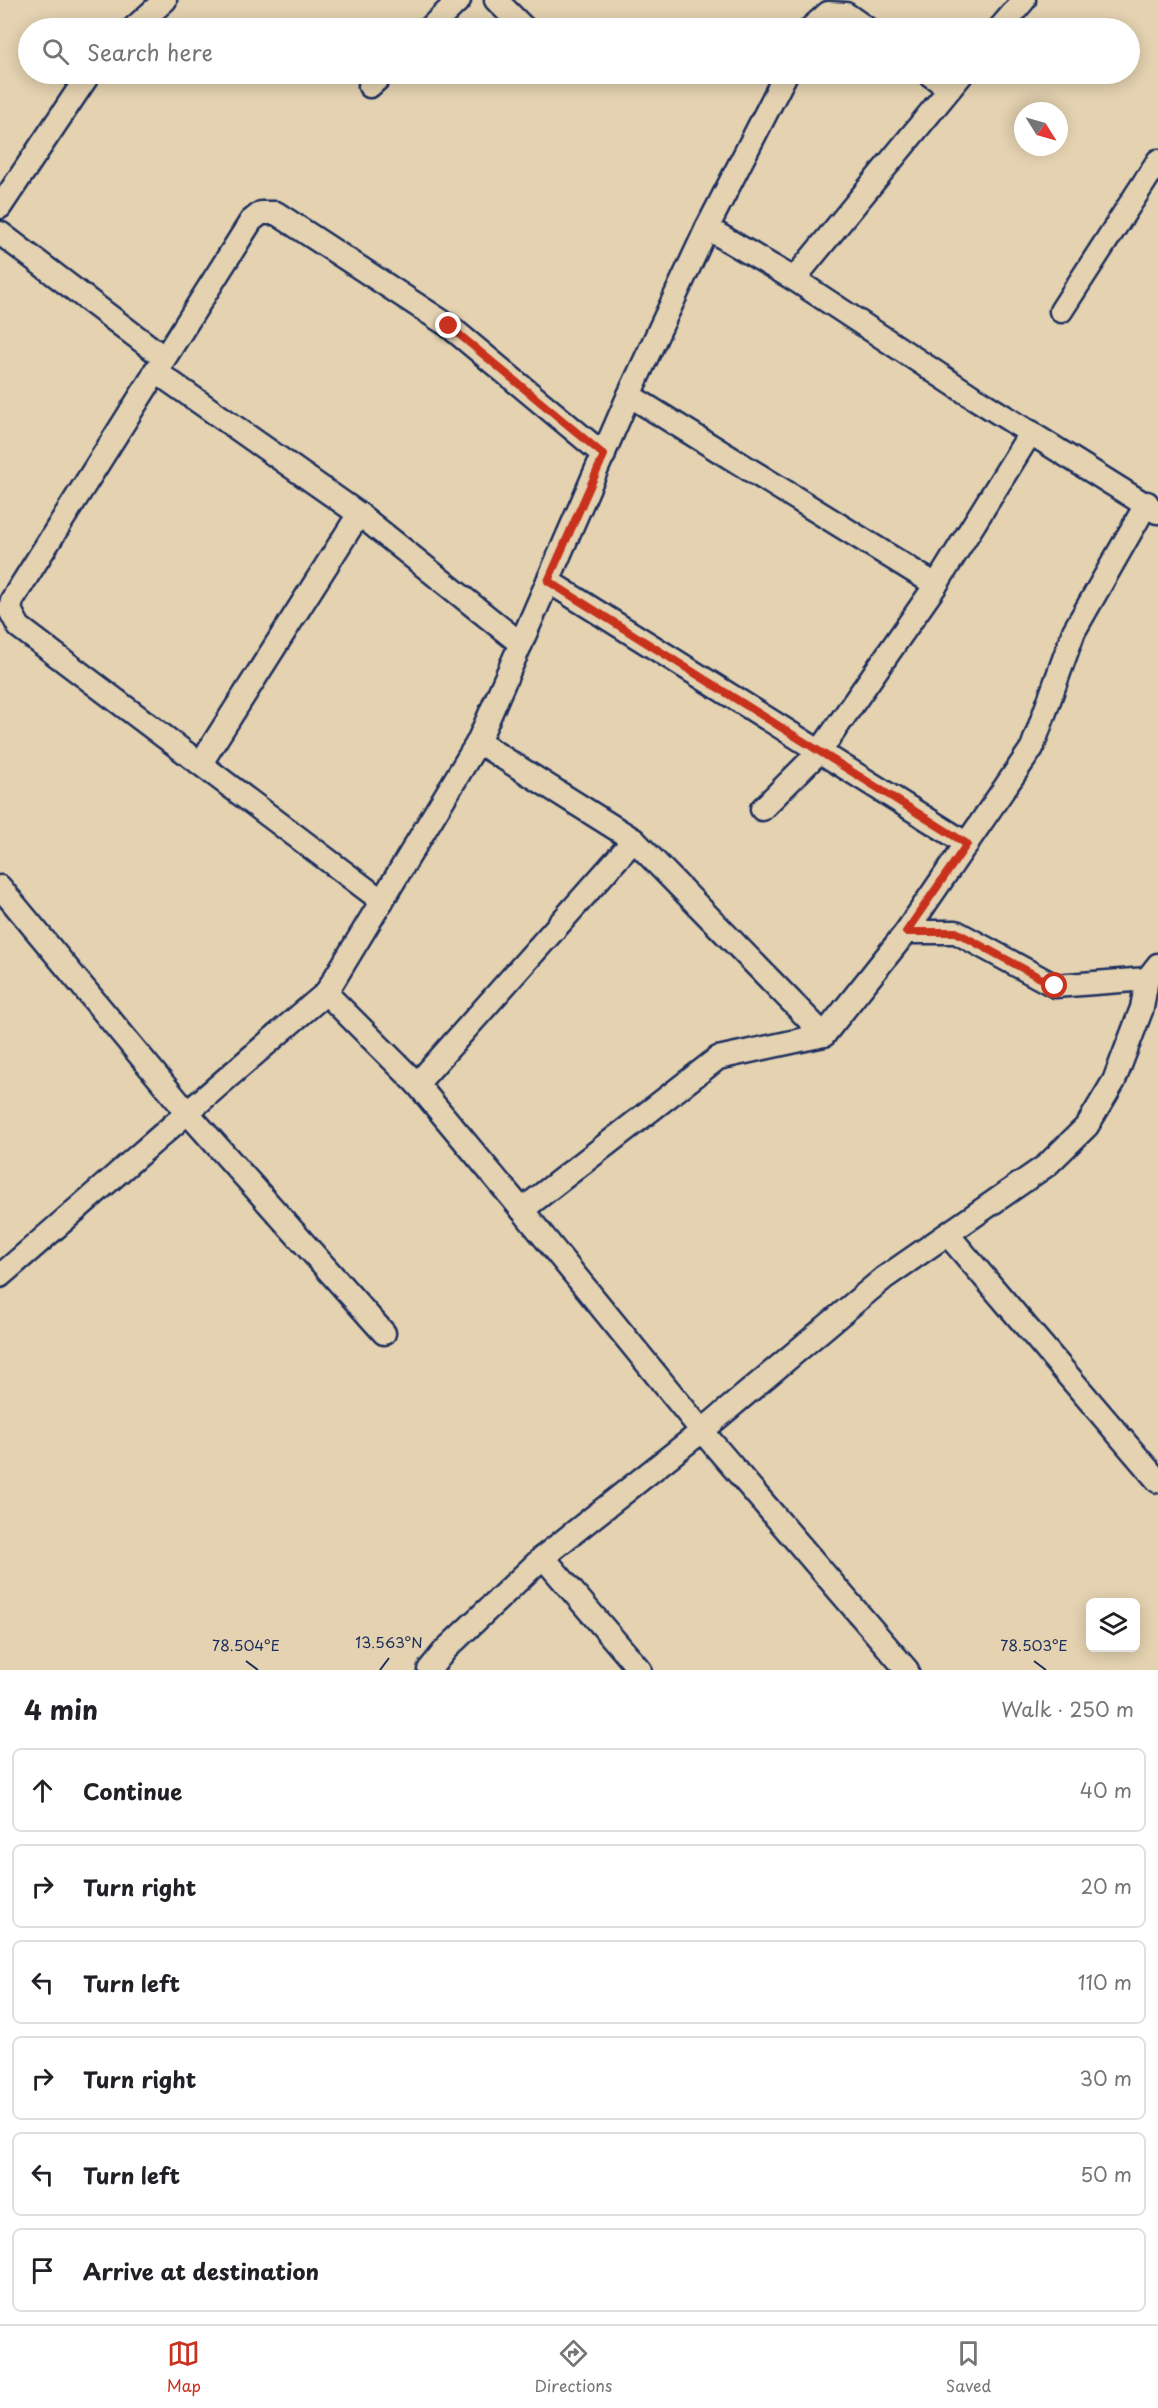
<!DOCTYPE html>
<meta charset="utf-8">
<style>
body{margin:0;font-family:"Playpen Sans",sans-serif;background:#f2f2f2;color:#202124}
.controls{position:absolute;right:18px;bottom:18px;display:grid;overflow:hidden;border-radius:9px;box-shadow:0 3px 15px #0003}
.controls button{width:54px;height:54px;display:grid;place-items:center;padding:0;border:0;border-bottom:2px solid #e0e0e0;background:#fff;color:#202124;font:30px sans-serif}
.compass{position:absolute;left:1014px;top:102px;width:54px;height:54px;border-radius:50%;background:#fff;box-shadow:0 3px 15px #0003;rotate:127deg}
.stop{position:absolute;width:18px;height:18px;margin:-14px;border:4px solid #c8321e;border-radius:50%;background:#fff}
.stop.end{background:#c8321e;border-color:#fff;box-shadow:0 2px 6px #0008}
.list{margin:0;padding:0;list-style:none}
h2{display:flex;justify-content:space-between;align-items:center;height:78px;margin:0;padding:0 24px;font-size:26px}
h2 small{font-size:20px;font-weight:400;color:#757577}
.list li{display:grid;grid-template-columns:39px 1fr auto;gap:18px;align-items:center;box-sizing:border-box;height:84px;margin:0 12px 12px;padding:0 12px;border:2px solid #e0e0e0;border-radius:9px}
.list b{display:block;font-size:22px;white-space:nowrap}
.list em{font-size:20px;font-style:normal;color:#757577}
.icon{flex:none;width:33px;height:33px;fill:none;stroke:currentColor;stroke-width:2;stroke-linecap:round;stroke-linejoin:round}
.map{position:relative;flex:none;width:1158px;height:1670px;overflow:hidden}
.search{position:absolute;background:#fff;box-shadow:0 3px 15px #0003;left:18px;right:18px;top:18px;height:66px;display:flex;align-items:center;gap:15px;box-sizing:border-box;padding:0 21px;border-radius:33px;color:#757577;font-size:22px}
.sheet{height:654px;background:#fff}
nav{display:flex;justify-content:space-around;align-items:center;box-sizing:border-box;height:84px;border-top:2px solid #e0e0e0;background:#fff;font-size:16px;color:#757577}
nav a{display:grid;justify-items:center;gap:3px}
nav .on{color:#c8321e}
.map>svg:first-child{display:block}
</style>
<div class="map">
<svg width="1158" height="1670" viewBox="0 0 1158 1670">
<rect width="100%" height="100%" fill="#e4d2b0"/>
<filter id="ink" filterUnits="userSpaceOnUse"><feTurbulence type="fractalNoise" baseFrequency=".0167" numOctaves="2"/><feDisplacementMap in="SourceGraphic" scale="12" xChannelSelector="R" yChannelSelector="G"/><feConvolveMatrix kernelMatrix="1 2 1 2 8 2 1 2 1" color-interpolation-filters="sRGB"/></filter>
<g filter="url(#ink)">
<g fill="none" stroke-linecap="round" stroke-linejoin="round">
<defs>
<g id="minor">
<polyline points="496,0 524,28"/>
<polyline points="134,28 165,0"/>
<polyline points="430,28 459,0"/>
<polyline points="811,28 828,13 846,14 866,28"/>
<polyline points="1000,28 1024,0"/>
<polyline points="929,74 949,88"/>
<polyline points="962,74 794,279 973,397 1157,512"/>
<polyline points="370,86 383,74"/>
<polyline points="0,207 89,74"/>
<polyline points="707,228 786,74"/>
<polyline points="0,233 163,357"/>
<polyline points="1061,311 1158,161"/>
<polyline points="155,371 359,514 521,644"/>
<polyline points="629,395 936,585"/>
<polyline points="548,581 629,395 707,228 794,279"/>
<polyline points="478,742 548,581 967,844"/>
<polyline points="201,763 359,514"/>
<polyline points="762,809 820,751 936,585 1031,432"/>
<polyline points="0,887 186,1111 384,1333"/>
<polyline points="382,901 19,627 10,610 12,600 251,221 261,213 276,213 449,326 604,455"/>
<polyline points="906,932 956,932 1055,986 1147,979"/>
<polyline points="417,1084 634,840"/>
<polyline points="522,1210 417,1084 326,993 478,742 634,840 824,1035"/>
<polyline points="949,1236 1158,1481"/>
<path d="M0,1276C109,1182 216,1086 326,993"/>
<polyline points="543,1557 640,1670"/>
<polyline points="429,1670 446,1649 543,1557 702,1431 884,1278 1047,1165 1087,1126 1114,1081 1142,1008 1147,979 1158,965"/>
<polyline points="907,1670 702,1431 522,1210 718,1058 824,1035 906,932 1032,748 1074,631 1147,503"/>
</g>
</defs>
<use href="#minor" stroke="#1b2f5e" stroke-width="27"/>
<use href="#minor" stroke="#e4d2b0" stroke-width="22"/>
</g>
</g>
<g fill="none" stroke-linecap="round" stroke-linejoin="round" filter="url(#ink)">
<polyline stroke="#c8321e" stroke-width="8" points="449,326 604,455 548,581 967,844 906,932 956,932 1055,986"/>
</g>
<path fill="none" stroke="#1b2f5e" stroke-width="2" d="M246,1661L258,1670M1034,1661L1046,1670M380,1670L389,1658"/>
<g font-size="15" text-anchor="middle" fill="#1b2f5e" stroke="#e4d2b0" stroke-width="4.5" stroke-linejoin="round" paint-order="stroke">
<text x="389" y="1648">13.563°N</text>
<text x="246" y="1651">78.504°E</text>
<text x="1034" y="1651">78.503°E</text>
</g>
</svg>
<div class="controls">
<button><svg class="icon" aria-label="layers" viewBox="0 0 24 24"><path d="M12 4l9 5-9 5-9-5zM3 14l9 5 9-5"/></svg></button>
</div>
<svg class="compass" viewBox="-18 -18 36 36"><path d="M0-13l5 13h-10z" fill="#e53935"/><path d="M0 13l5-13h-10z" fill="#757577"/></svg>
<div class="stop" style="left:1055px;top:986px"></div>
<div class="stop end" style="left:449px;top:326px"></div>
<div class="search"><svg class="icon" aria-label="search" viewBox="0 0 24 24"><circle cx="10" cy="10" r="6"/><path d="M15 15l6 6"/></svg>Search here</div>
</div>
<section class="sheet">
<h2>4 min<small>Walk · 250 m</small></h2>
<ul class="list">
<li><svg class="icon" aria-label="ahead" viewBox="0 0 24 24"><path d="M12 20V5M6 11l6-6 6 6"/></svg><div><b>Continue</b></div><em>40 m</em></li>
<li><svg class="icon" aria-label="right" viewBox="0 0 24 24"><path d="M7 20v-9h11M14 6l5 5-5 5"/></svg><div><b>Turn right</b></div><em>20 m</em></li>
<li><svg class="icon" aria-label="left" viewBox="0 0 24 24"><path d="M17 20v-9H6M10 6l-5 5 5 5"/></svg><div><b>Turn left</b></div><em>110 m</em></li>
<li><svg class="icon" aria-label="right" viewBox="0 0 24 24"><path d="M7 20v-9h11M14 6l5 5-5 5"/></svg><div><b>Turn right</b></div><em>30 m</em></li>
<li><svg class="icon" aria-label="left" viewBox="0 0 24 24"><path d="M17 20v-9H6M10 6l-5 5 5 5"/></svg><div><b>Turn left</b></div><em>50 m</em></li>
<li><svg class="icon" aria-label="arrive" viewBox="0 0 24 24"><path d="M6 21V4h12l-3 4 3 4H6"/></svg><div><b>Arrive at destination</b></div></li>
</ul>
</section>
<nav>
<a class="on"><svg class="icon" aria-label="map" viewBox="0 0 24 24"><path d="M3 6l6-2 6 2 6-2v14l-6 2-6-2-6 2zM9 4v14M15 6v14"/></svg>Map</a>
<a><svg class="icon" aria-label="directions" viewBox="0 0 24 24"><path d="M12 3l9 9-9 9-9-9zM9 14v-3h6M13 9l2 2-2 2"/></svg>Directions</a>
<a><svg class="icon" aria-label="saved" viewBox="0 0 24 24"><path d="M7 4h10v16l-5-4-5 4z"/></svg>Saved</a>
</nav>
